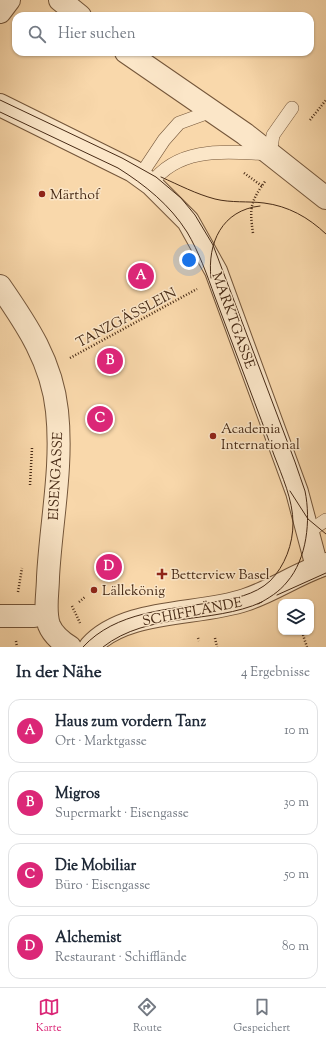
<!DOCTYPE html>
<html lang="de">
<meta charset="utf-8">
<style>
body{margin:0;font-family:"Sorts Mill Goudy",serif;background:#f2f2f3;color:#1f2937}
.controls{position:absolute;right:12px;bottom:12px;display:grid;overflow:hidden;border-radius:8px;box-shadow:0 1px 3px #0004}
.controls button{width:36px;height:36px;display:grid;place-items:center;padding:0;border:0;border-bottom:1px solid #e0e1e3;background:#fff;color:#1f2937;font:20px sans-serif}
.you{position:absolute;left:189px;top:260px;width:14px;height:14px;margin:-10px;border:3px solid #fff;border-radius:50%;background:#1a73e8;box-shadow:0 0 0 6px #1a73e833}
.badge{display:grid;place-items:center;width:26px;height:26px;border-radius:50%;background:#db2777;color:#fff;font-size:13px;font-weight:700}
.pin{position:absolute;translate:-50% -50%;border:2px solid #fff;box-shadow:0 1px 4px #0006}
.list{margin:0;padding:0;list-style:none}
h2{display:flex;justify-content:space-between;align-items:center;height:52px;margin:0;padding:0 16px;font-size:17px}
h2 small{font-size:13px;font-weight:400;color:#747a83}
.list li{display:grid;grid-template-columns:26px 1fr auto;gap:12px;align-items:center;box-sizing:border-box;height:64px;margin:0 8px 8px;padding:0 8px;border:1px solid #e0e1e3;border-radius:12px}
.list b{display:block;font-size:15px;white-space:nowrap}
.list p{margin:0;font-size:13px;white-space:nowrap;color:#747a83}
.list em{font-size:13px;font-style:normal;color:#747a83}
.icon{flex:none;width:22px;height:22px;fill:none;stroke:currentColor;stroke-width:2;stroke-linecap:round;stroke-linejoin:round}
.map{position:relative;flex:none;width:326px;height:647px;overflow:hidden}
.search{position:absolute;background:#fff;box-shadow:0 1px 3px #0004;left:12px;right:12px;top:12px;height:44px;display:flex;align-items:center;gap:10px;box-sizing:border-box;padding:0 14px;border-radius:12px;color:#747a83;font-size:15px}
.sheet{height:340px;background:#fff}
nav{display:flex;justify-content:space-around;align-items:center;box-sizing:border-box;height:56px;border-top:1px solid #e0e1e3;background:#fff;font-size:11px;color:#747a83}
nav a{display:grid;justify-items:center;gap:2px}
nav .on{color:#db2777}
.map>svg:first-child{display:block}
</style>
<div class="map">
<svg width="326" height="647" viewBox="0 0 326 647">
<rect width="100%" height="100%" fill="#f9d8ab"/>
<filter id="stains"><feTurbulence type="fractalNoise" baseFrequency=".005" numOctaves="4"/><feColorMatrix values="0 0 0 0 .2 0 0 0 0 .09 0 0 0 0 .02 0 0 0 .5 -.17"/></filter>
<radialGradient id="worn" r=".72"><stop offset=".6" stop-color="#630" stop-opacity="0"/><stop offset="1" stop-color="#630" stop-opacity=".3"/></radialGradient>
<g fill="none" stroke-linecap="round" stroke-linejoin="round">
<defs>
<g id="lane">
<polyline points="140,176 164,140 179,123 212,111"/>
<path d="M151,184C179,145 228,152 270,154L273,135L292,108"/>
<polyline points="308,532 326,520"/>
</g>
<g id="street">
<polyline points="60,0 80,16"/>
<polyline points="0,12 9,0"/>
<polyline points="126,52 245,134 326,198"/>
<polyline points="0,105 133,171 151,184 188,221 216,271 297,492 317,567"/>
<path d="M0,286C27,325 52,362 57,411C63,466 51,522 48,577C48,592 44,611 49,625C53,635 62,642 70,647"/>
<polyline points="0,616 34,616"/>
<path d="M90,647C125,608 198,616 245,600C273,591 298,573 326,564"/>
</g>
</defs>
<use href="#lane" stroke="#74563a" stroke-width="14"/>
<use href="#street" stroke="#74563a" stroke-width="24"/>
<g stroke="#472a15" stroke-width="2.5" stroke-dasharray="1 2" stroke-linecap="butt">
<polyline points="310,120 326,100"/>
<polyline points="244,173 262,186"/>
<path d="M253,233C249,207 251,201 266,180"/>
<polyline points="70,358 197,289"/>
<polyline points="30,485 32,448"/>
<polyline points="18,592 22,568"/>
<polyline points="79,602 85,597"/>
<polyline points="72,606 80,623"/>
<polyline points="302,632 307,647"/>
<polyline points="198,638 199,641"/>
<polyline points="215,638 217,647"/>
<polyline points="16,641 17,647"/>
</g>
<use href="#lane" stroke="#fbe6c8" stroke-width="13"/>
<use href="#street" stroke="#fbe6c8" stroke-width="22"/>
<g stroke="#472a15" stroke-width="1">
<path d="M0,100L122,158L156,177L181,198L195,215L213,245L295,462C298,472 302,481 305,491C311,520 307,559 287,582C279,592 269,598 258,604"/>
<path d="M0,112L118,168C145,185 170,205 187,232C199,252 207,275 215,297C226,326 237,356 248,385C257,409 266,432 274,455C282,476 293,500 293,523C293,544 285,566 270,581C255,595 233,599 214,602C168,610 116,611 83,647"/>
<path d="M161,177C179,185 196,194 215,199C231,203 248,201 264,203C288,206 308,217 326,234"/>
<path d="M211,278C207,243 222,210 260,206"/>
<polyline points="290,491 308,519 326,534"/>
<polyline points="277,595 326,573"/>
<path d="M103,647C149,611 211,625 262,602"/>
</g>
</g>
<g fill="#8f2418" stroke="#fbe6c8" stroke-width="1.5">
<circle cx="42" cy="194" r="4"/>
<circle cx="213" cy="436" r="4"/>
<path d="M160 568h4v4h4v4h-4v4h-4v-4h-4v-4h4z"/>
<circle cx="94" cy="590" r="4"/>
</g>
<g text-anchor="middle" stroke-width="3" stroke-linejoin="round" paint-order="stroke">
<g font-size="14" fill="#472a15" stroke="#fbe6c8" text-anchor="start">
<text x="50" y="199">Märthof</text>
<text x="221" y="433">Academia<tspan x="221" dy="16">International</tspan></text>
<text x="171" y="579">Betterview Basel</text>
<text x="102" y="595">Lällekönig</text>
</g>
<g font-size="14" fill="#472a15" stroke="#fbe6c8">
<text transform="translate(126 317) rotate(-28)" y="5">TANZGÄSSLEIN</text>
<text transform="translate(234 320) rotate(70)" y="5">MARKTGASSE</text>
<text transform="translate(55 476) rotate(-87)" y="5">EISENGASSE</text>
<text transform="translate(192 611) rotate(-11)" y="5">SCHIFFLÄNDE</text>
</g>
</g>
<rect width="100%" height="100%" filter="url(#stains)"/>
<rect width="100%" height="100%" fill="url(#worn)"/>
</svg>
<div class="controls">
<button><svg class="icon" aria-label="layers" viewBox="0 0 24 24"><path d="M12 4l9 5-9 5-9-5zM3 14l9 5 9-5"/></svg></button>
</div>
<div class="you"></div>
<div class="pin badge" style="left:141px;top:276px">A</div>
<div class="pin badge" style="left:110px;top:361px">B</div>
<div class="pin badge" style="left:100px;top:419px">C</div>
<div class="pin badge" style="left:109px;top:567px">D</div>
<div class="search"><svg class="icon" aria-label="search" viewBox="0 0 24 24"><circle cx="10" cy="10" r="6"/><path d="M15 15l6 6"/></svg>Hier suchen</div>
</div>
<section class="sheet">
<h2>In der Nähe<small>4 Ergebnisse</small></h2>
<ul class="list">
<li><span class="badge">A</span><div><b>Haus zum vordern Tanz</b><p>Ort · Marktgasse</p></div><em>10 m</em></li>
<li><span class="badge">B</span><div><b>Migros</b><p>Supermarkt · Eisengasse</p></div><em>30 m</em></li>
<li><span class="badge">C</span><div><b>Die Mobiliar</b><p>Büro · Eisengasse</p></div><em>50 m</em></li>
<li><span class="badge">D</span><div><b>Alchemist</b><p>Restaurant · Schifflände</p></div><em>80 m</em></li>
</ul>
</section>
<nav>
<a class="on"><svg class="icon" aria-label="map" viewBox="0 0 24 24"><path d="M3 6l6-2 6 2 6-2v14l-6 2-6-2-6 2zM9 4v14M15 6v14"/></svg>Karte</a>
<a><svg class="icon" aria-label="directions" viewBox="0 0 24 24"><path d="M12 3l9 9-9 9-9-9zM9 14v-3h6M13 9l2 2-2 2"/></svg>Route</a>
<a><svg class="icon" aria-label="saved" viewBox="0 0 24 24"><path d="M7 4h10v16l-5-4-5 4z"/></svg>Gespeichert</a>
</nav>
